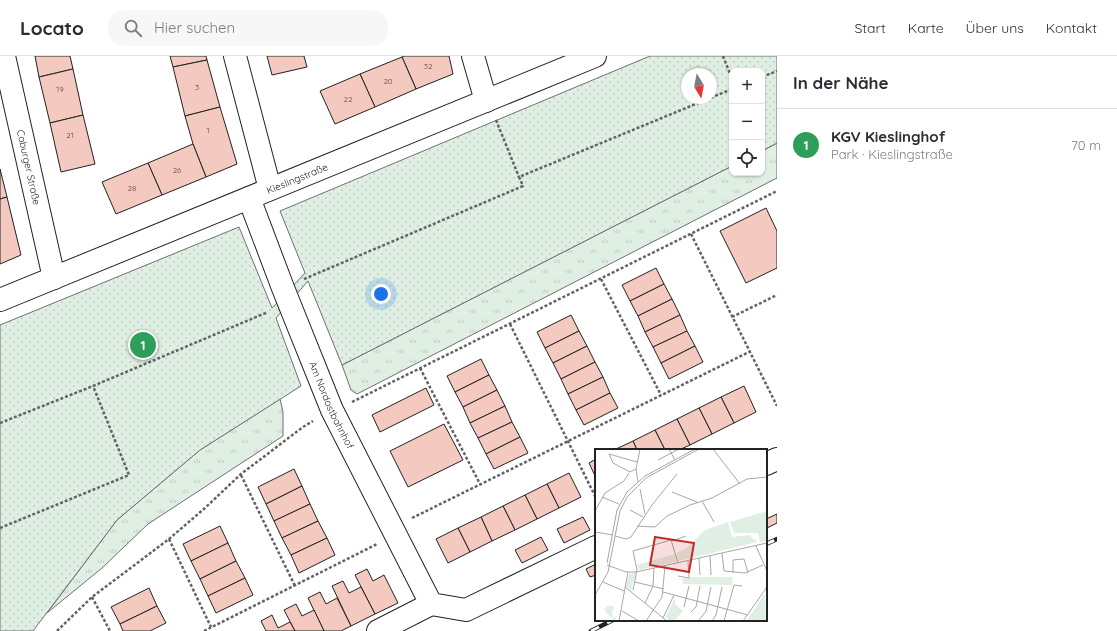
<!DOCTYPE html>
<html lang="de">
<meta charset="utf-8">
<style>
body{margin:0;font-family:Quicksand,sans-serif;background:#f7f7f7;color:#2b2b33}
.controls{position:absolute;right:12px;top:12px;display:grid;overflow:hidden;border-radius:8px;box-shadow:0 1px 3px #0004}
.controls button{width:36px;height:36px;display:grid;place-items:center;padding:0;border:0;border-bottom:1px solid #e1e1e2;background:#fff;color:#2b2b33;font:20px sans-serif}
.compass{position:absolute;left:681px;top:12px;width:36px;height:36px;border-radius:50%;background:#fff;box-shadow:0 1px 3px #0004;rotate:170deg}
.you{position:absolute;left:381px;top:238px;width:14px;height:14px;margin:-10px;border:3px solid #fff;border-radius:50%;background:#1a73e8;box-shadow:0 0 0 6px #1a73e833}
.badge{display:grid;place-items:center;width:26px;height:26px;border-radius:50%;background:#c62828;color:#fff;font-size:13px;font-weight:700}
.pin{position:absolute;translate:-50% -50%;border:2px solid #fff;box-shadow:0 1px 4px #0006}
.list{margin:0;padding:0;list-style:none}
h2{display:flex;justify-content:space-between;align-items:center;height:52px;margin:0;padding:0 16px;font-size:17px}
h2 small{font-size:13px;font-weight:400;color:#7c7c81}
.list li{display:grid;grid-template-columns:26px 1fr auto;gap:12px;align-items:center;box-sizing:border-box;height:72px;padding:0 16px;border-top:1px solid #e1e1e2}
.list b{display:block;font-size:15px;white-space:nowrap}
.list p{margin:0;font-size:13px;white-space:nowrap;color:#7c7c81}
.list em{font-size:13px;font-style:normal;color:#7c7c81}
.icon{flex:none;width:22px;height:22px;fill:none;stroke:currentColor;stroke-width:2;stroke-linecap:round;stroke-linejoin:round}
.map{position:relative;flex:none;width:777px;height:575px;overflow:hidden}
header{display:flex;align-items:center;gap:24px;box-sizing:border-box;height:56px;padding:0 20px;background:#fff;border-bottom:1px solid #e1e1e2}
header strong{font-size:19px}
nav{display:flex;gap:22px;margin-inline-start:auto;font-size:14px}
.search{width:280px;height:36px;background:#f7f7f7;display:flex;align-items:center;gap:10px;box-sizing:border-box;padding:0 14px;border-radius:16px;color:#7c7c81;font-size:15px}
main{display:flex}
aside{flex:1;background:#fff}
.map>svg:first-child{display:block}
</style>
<header>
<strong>Locato</strong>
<div class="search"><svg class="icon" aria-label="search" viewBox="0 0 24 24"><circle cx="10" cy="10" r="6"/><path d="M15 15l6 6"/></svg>Hier suchen</div>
<nav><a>Start</a><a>Karte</a><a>Über uns</a><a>Kontakt</a></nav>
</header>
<main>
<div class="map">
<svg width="777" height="575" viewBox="0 0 777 575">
<defs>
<pattern id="grass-tufts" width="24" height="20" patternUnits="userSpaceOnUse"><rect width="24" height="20" fill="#e0efe3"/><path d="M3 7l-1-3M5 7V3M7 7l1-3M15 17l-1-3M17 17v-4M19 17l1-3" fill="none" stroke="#c0cdc2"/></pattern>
<pattern id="garden-dots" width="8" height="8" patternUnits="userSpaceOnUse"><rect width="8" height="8" fill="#e0efe3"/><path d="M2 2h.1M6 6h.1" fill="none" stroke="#c0cdc2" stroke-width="1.8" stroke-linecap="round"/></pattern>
</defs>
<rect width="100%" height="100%" fill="#fff"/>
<g fill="url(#grass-tufts)" stroke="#6f6f6f">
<polygon points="777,87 777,122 357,338 351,334 342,309 732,110 732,117 762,117 762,95"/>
<polygon points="280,343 283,356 283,380 148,468 102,512 47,557 117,464 200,394"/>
</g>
<path fill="url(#garden-dots)" stroke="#6f6f6f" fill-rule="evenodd" d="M650,0H777V87L762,95V15H732V110L342,309L308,225L276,262L301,330L200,394L117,464L33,575H0V269L239,171L272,252L305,217L280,155ZM687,18H711V42H687Z"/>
<g fill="#f3c9c0" stroke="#222">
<polygon points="35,0 70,0 73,13 39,21"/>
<polygon points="170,0 206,0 207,4 173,11"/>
<polygon points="267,0 304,0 307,11 272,19"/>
<polygon points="404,0 449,0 453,18 416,33 402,1"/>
<polygon points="402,1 416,33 375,51 360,18"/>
<polygon points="207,4 220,51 185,60 173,11"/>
<polygon points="73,13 83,59 50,67 39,21"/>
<polygon points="360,18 375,51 335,68 320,35"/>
<polygon points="220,51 237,108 206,121 193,88 185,60"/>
<polygon points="83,59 95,108 61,116 50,67"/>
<polygon points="193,88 206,121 162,139 148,107"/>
<polygon points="148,107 162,139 116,158 102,126"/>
<polygon points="0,113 7,141 0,143"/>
<polygon points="7,141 21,199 0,208 0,143"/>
<polygon points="766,152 777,175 777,212 746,227 720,175"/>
<polygon points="656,212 664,228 630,245 622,229"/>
<polygon points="664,228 672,243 638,260 630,245"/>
<polygon points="672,243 680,259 645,276 638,260"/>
<polygon points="571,259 579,275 545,292 537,276"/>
<polygon points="680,259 687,275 653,291 645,276"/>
<polygon points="579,275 587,290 553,307 545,292"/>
<polygon points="687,275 695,290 661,307 653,291"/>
<polygon points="587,290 595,306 561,323 553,307"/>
<polygon points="695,290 703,306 669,323 661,307"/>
<polygon points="481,303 489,319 455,336 447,320"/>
<polygon points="595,306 603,321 568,338 561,323"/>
<polygon points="489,319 497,334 463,351 455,336"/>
<polygon points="603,321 610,337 576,354 568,338"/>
<polygon points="744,330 756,356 734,367 721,341"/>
<polygon points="426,332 434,349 380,376 372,359"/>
<polygon points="497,334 505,350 470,367 463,351"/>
<polygon points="610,337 618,352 584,369 576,354"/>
<polygon points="721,341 734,367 712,378 699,352"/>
<polygon points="505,350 512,366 478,382 470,367"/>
<polygon points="699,352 712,378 690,389 677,363"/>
<polygon points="677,363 690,389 679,394 665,394 655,374"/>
<polygon points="512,366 520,381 486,398 478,382"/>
<polygon points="444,368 463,404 408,431 390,395"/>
<polygon points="655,374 665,394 637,394 633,385"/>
<polygon points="520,381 528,397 494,413 486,398"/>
<polygon points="633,385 637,394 614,394"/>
<polygon points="596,403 596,422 589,407"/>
<polygon points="294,413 302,430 266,448 258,431"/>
<polygon points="569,417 581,441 559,452 547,428"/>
<polygon points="547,428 559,452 537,463 525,439"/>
<polygon points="302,430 310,448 274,465 266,448"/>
<polygon points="525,439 537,463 515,474 503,450"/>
<polygon points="310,448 318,465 282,482 274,465"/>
<polygon points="503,450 515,474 492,485 481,461"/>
<polygon points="777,458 777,467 767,472 766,463"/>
<polygon points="481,461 492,485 470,496 458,472"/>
<polygon points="583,461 590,474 564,487 557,473"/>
<polygon points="318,465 327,482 291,499 282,482"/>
<polygon points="220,470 228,487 191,505 183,488"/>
<polygon points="458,472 470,496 448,507 436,483"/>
<polygon points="541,481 548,494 522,507 515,494"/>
<polygon points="327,482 335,499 299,517 291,499"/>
<polygon points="228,487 236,505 200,523 191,505"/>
<polygon points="236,505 245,522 208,540 200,523"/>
<polygon points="596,508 596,519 590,521 586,513"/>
<polygon points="367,513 373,525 384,519 398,547 375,558 355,519"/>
<polygon points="245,522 253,539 216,557 208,540"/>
<polygon points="343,525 349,537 361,531 375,558 351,570 332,530"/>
<polygon points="149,532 157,550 120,568 111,551"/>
<polygon points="320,536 326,548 337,542 351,570 341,575 324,575 308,542"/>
<polygon points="296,548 302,560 314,554 324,575 295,575 284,554"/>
<polygon points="157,550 166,567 150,575 123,575 120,568"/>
<polygon points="272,559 278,572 290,566 295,575 266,575 261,565"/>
</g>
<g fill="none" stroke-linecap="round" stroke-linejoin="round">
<defs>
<g id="minor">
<path id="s1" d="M4,0L54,222"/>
<polyline points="235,0 270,133"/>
<polyline points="473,0 486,45"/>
<path id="s2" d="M249,142L283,232L332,354L431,548L466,554L596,491"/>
<path id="s3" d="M0,244L595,0"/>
<polyline points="766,408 777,403"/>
<polyline points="378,575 431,548"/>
</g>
</defs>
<use href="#minor" stroke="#222" stroke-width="24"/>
<g stroke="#646464" stroke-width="2.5" stroke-dasharray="3 2" stroke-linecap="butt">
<polyline points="723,0 732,23"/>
<polyline points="762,21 777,15"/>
<polyline points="496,64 519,121"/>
<polyline points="691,178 777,350"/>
<polyline points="304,223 523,130 519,121 732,33"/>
<polyline points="601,223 661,339"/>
<polyline points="732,261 777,239"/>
<polyline points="510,268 596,442"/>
<polyline points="420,312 480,428"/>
<polyline points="352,346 777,135"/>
<polyline points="0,367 93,330 268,256"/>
<polyline points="241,419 295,530"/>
<polyline points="412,462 749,296"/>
<polyline points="0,472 129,419 93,330"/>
<polyline points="169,483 211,571"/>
<polyline points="92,541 110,575"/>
<polyline points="57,575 92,541 169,483 205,452 241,418 303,371 313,365"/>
<polyline points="204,575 377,488"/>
</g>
<use href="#minor" stroke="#fff" stroke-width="22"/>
<defs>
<g id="rail">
<polyline points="766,488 777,483"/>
<polyline points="591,575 613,564"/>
</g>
</defs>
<use href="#rail" stroke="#222" stroke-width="4.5"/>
<use href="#rail" stroke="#fff" stroke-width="3" stroke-dasharray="9" stroke-linecap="butt"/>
</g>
<g text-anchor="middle" stroke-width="3" stroke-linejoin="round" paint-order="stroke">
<g font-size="8" fill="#564c4a">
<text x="428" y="13">32</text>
<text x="388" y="28">20</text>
<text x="197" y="34">3</text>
<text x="60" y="36">19</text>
<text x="348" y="46">22</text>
<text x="208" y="77">1</text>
<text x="70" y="82">21</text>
<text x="177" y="117">26</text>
<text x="132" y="135">28</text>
</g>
<g font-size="10" fill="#222" stroke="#fff">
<text dy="4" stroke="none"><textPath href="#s1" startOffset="114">Coburger Straße</textPath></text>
<text dy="4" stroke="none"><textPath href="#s3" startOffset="321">Kieslingstraße</textPath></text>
<text dy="4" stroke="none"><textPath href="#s2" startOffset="223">Am Nordostbahnhof</textPath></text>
</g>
</g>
<g transform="translate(595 393)">
<rect width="172" height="172" fill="#fff"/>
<path d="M41,124L36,140L37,142L31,137L34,125Z" fill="#e0efe3"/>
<path d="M95,128H138L137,136L88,135V131H82ZM80,148V155L88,162L79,172H75L71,168ZM12,157H19L17,165L18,169L22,167L20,172L9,161Z" fill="#e0efe3"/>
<path d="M172,62V92L165,93L163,84H139L135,73ZM133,73L137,88L154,86L162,93L84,112L82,108L81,113L44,121L42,116L80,105L81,109L82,104L92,99L110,81ZM170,144L171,172H151L157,164Z" fill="#e0efe3"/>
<path fill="none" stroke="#a7a7a7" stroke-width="1" d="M74,0L80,11M118,0L145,35M63,11L84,0M41,20L35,23L18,14L14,5L42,13M43,33L41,20L45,0M45,40L50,65M77,43L102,53M7,48L24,55M107,52L119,73M35,61L48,68M0,62L10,44L29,32L34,24M42,77L60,78L72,67L95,56L117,49L152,30L172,28M0,83L18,86M20,87L31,90L36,88L57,56L82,25M77,92L91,87M161,97L172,122M127,104L129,122L150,124L168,116M115,107L116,126M104,109L105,126M12,114L22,61L32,43L50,27L100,0M12,116L31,123H41L172,94M138,124V111L149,110L153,124M83,127L94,129L93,112M8,133L29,142M40,133L69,140M30,138L72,172M38,141L42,121L38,102L76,91L83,114M68,143L153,166M0,146L13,123L25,62L32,48L51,29L104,0M50,154L58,137L59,119M89,158L94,137M27,162L44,172M96,163L101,158L105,137M68,169L79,146M104,171L111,162L116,138M24,172L33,123M51,172L67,148L70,117M117,172L121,166L127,138M129,172L139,136L147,137M148,172L172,138"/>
<path fill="#c62828" fill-opacity="0.15" stroke="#c62828" stroke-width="2" d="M60,88L99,94L94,123L55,116Z"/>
<rect width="172" height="172" fill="none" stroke="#222" stroke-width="2"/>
</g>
</svg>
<div class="controls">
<button>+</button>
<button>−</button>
<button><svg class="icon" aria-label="locate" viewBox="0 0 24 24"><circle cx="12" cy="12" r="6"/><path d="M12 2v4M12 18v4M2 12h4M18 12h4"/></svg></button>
</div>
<svg class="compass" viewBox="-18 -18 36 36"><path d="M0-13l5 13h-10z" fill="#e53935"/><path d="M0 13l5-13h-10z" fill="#7c7c81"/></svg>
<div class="you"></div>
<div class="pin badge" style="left:143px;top:289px;background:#2e9e5b">1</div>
</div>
<aside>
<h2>In der Nähe<small></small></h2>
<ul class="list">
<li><span class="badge" style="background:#2e9e5b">1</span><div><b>KGV Kieslinghof</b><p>Park · Kieslingstraße</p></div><em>70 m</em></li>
</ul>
</aside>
</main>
